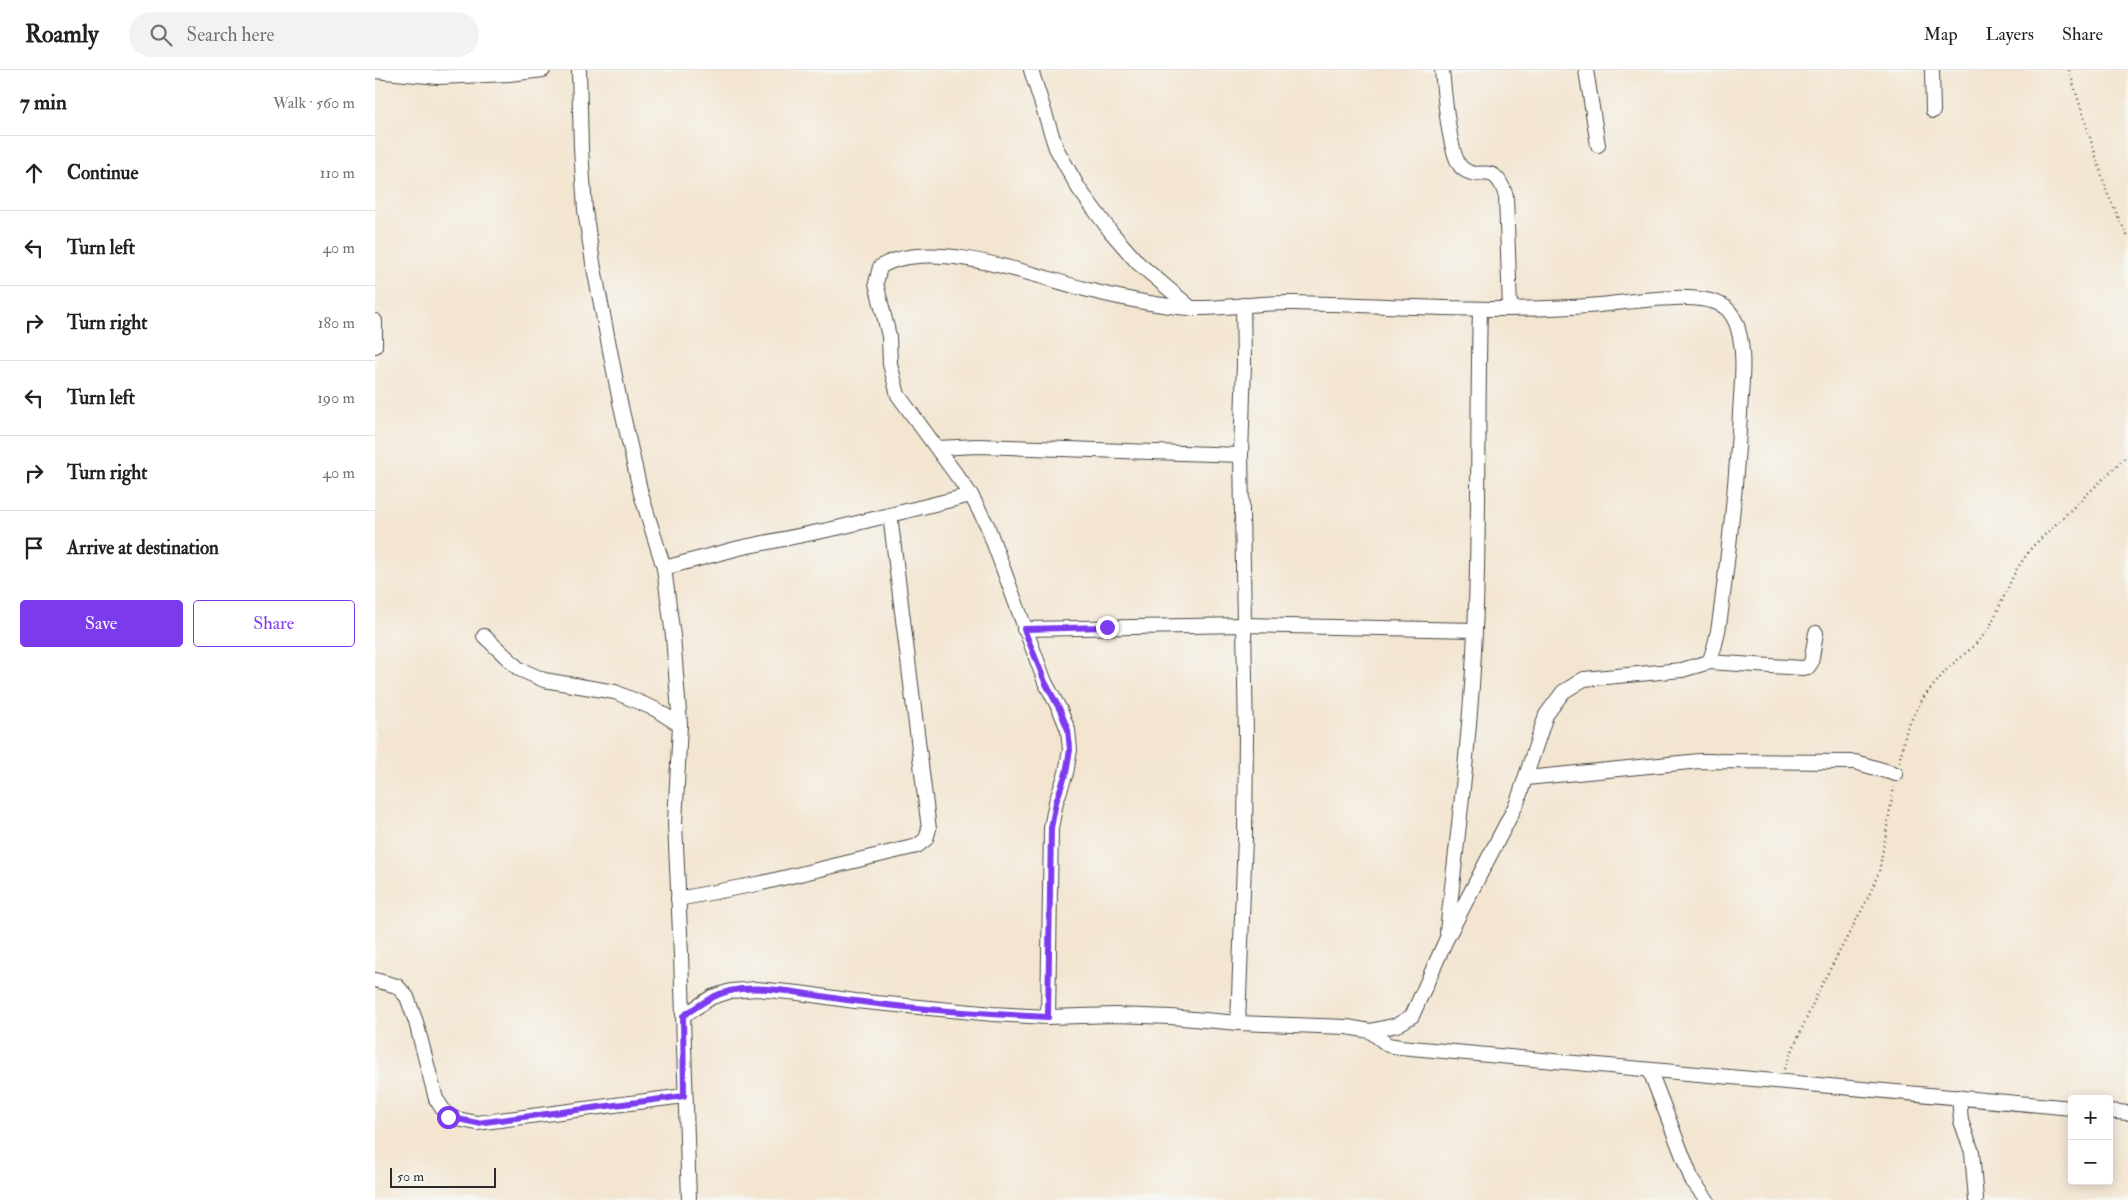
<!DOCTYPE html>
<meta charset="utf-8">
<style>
body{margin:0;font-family:"IM FELL Double Pica",serif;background:#f2f2f2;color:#202124}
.controls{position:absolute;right:15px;bottom:15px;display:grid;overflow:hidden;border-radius:5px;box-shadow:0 2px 12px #0003}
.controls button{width:45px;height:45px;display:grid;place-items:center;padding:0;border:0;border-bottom:1px solid #e0e0e0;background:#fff;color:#202124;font:25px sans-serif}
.scale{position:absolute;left:15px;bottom:12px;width:106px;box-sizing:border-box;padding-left:5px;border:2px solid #2b2b2b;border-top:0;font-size:14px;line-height:18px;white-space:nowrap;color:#2b2b2b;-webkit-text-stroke:4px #f6f6f2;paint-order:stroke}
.stop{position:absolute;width:15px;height:15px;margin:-11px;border:4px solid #7c3aed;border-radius:50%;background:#fff}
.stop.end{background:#7c3aed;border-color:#fff;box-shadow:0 1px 5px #0008}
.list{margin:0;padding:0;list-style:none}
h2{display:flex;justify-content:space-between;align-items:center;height:65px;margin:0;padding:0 20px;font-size:21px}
h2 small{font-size:16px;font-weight:400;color:#757577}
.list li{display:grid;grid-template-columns:32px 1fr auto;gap:15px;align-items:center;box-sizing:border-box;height:75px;padding:0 20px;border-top:1px solid #e0e0e0}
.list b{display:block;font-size:19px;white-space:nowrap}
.list em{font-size:16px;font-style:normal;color:#757577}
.actions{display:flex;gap:10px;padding:15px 20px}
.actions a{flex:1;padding:11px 0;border:1px solid #7c3aed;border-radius:5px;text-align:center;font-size:18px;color:#7c3aed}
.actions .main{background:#7c3aed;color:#fff}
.icon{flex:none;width:28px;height:28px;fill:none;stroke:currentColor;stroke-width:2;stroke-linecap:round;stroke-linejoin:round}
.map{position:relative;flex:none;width:1753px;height:1130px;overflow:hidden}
header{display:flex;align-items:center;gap:30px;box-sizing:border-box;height:70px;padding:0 25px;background:#fff;border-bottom:1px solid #e0e0e0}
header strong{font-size:24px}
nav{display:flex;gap:28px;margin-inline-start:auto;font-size:18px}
.search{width:350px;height:45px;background:#f2f2f2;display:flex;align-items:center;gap:12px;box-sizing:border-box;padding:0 18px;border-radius:28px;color:#757577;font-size:19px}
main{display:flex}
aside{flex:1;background:#fff}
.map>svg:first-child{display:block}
</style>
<header>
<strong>Roamly</strong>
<div class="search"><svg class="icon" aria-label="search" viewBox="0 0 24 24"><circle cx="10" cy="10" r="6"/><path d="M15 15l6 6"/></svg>Search here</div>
<nav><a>Map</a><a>Layers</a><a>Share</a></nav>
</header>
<main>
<aside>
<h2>7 min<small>Walk · 560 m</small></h2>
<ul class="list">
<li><svg class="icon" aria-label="ahead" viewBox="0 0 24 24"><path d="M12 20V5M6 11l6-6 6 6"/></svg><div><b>Continue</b></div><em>110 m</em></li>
<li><svg class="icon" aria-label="left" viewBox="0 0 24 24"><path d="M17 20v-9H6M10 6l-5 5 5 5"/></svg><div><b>Turn left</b></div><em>40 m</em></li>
<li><svg class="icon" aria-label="right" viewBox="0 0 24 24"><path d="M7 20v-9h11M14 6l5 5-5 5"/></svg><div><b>Turn right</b></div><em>180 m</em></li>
<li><svg class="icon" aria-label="left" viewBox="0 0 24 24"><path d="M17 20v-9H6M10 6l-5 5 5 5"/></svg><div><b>Turn left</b></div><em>190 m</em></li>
<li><svg class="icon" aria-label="right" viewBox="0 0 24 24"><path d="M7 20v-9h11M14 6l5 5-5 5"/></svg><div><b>Turn right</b></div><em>40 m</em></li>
<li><svg class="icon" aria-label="arrive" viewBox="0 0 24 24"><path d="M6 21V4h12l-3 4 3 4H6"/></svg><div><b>Arrive at destination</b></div></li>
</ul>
<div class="actions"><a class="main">Save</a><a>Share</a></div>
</aside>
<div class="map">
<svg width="1753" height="1130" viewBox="0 0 1753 1130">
<rect width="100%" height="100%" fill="#f6f6f2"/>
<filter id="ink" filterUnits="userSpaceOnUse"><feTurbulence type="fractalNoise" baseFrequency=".02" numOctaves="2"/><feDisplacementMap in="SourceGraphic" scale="10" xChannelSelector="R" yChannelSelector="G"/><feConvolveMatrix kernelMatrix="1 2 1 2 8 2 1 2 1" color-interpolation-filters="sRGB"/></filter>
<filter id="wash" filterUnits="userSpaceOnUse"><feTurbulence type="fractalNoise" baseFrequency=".0096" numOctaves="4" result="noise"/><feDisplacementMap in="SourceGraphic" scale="20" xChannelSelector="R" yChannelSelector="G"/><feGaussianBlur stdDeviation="1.12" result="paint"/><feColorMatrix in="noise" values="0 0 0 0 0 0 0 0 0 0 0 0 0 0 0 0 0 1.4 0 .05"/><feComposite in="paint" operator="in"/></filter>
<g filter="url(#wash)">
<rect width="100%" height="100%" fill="#f3e5d0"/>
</g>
<g filter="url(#ink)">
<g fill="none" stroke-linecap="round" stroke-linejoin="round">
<defs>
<g id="minor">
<polyline points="204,0 206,79 210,140 218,193 245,332 266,424 289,498 298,566 305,655 300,753 306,885 314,1130"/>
<polyline points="656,0 681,78 704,119 736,162 763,193 815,237"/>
<path d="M1067,0C1069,19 1074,87 1087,98C1106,114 1118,87 1131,126L1135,239"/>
<polyline points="1211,0 1223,75"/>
<polyline points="1557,0 1558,41"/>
<polyline points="0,1 63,7 134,4 168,0"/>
<polyline points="0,251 0,276"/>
<polyline points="563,378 602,376 866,385"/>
<polyline points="289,498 364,478 462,458 596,425"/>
<polyline points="649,559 869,555 1100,560"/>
<polyline points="109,566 144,599 169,610 240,622 280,639 305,655"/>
<polyline points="1334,592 1427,598 1433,597 1436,593 1441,563"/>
<polyline points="1151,708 1325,691 1480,692 1521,704"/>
<polyline points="303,829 387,813 542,776 551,769 554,759 515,445"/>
<path d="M1072,862C1083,761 1096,662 1100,561C1105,454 1102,347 1105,240"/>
<polyline points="0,910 22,916 32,927 41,952 61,1029 73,1047 102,1053 309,1026"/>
<polyline points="308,946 337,927 356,921 381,919 424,923 480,931 618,944 673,947 741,945 796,947 863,953 972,957 995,961 1013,975 1025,977 1697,1038"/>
<path d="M673,947L676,758L681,732L691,703L695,680L693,660L685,640L670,612L612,455L596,425L523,325L515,294L514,266L501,213L505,197C555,166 660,206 713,220C746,228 782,236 815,238C850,239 885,232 919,233C1022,235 1122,244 1225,235C1254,232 1327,219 1351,238C1356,242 1362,253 1363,259C1371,286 1366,317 1365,344C1362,400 1357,453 1350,509C1346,536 1345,566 1334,592L1307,600L1209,609L1188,622L1171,645L1142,733L1071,870L1037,946L1022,955L995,961"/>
<polyline points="863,953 870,767 871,668 866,385 869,293 868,235"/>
<polyline points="1275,1001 1317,1110 1332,1130"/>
<polyline points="1584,1027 1586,1051 1597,1082 1601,1130"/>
<polyline points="1734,1041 1753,1043"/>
</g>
</defs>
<use href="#minor" stroke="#494744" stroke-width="16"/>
<g stroke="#494744" stroke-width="2.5" stroke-dasharray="1 4" stroke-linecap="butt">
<polyline points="1694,0 1733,125 1753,167"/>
<polyline points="1524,692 1532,658 1548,628 1573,598 1597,578 1614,559 1641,500 1657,477 1753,385"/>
<polyline points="1409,999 1445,918 1491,832 1504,802 1519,717"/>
</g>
<use href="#minor" stroke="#fff" stroke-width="14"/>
</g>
</g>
<g fill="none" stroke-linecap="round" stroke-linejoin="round" filter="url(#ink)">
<path stroke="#7c3aed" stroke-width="6" d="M73,1047L102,1053L309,1026L308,946C323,936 337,925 355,921C390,913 443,927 480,931C544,940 609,944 673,947L676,758L681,732L691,703L695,680L693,660L685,640L670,612L649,559L732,557"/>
</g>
</svg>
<div class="controls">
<button>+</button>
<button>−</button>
</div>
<div class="scale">50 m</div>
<div class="stop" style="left:73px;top:1047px"></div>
<div class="stop end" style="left:732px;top:557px"></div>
</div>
</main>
